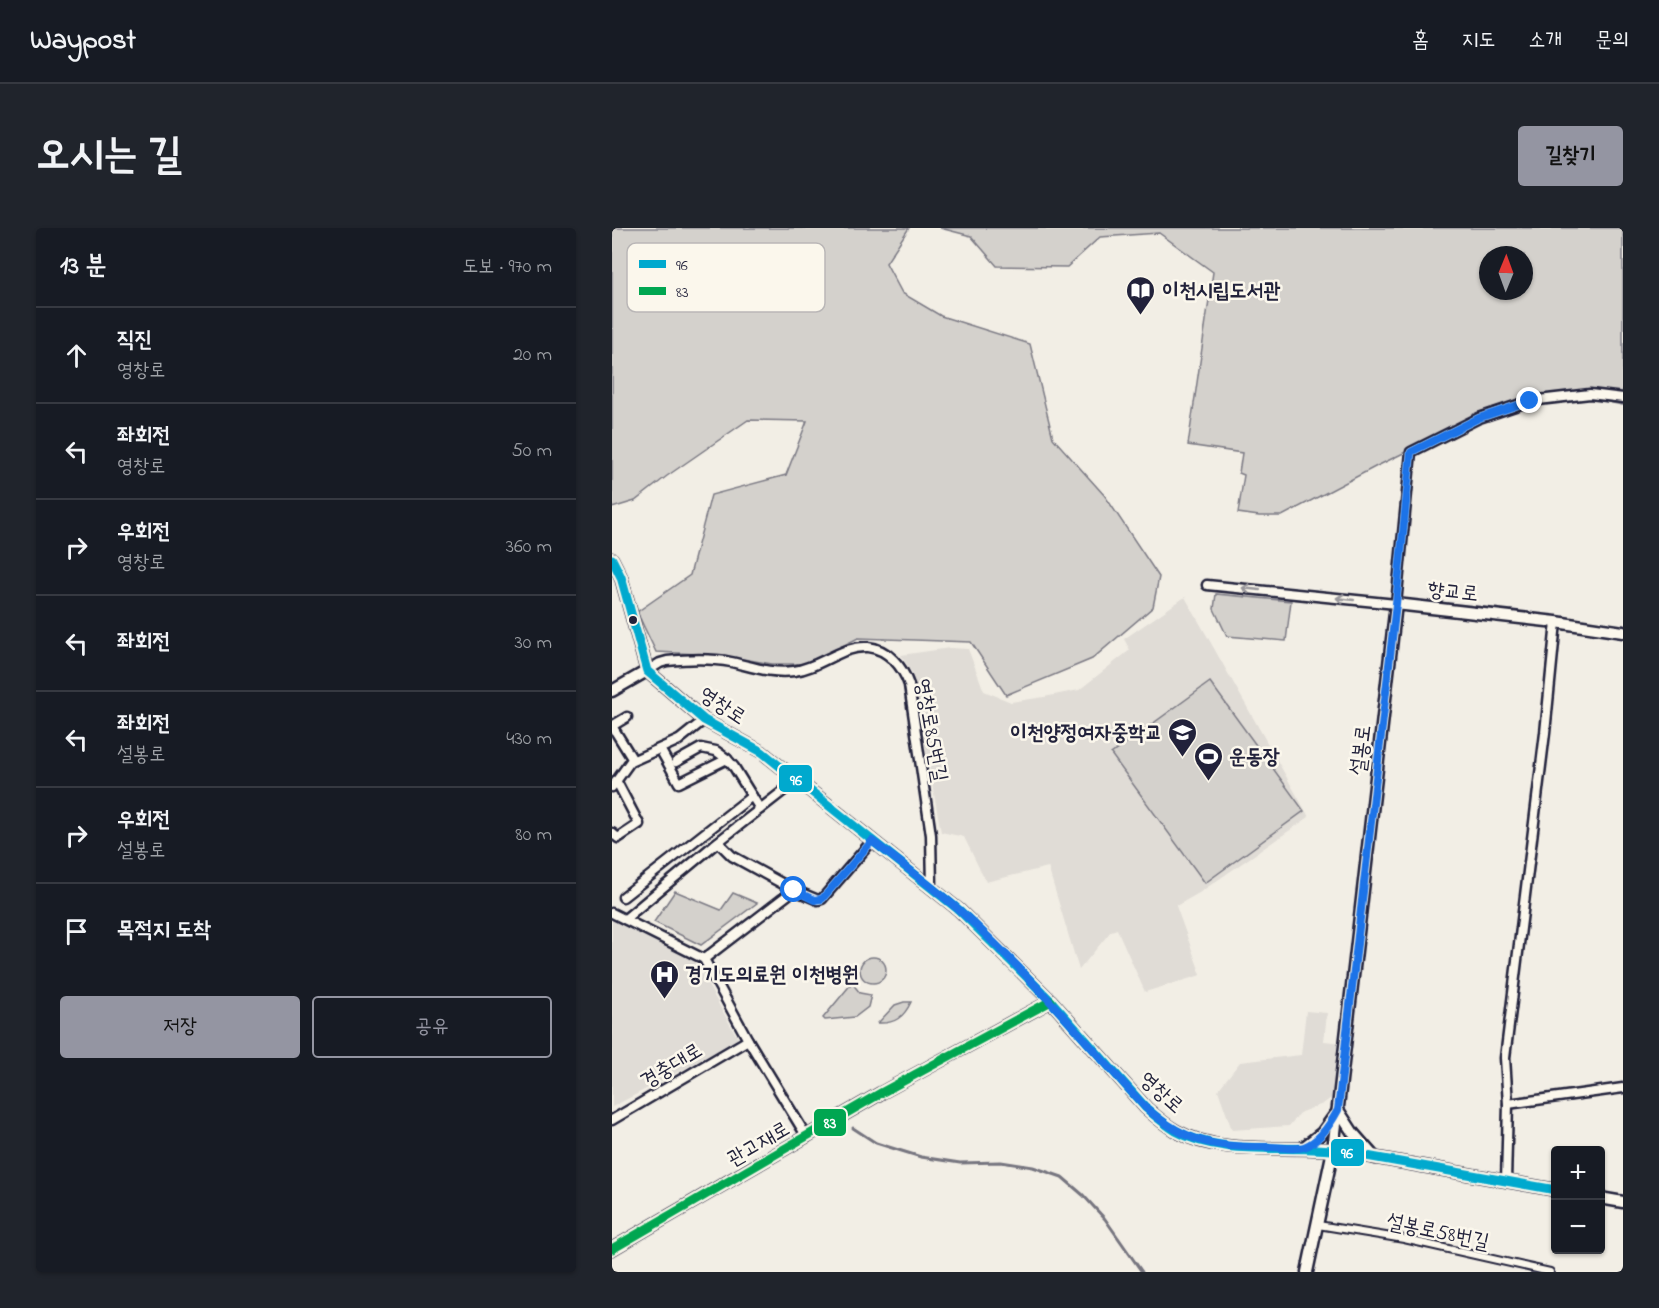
<!DOCTYPE html>
<html lang="ko">
<meta charset="utf-8">
<style>
body{margin:0;font-family:"Indie Flower","Poor Story",sans-serif;background:#20242c;color:#f1f3f6}
.controls{position:absolute;right:18px;bottom:18px;display:grid;overflow:hidden;border-radius:6px;box-shadow:0 2px 4px #0004}
.controls button{width:54px;height:54px;display:grid;place-items:center;padding:0;border:0;border-bottom:2px solid #363941;background:#171b24;color:#f1f3f6;font:30px sans-serif}
.compass{position:absolute;left:867px;top:18px;width:54px;height:54px;border-radius:50%;background:#171b24;box-shadow:0 2px 4px #0004;rotate:1deg}
.stop{position:absolute;width:18px;height:18px;margin:-14px;border:4px solid #1a73e8;border-radius:50%;background:#fff}
.stop.end{background:#1a73e8;border-color:#fff;box-shadow:0 2px 6px #0008}
.list{margin:0;padding:0;list-style:none}
h2{display:flex;justify-content:space-between;align-items:center;height:78px;margin:0;padding:0 24px;font-size:26px}
h2 small{font-size:20px;font-weight:400;color:#9ea1a6}
.list li{display:grid;grid-template-columns:39px 1fr auto;gap:18px;align-items:center;box-sizing:border-box;height:96px;padding:0 24px;border-top:2px solid #363941}
.list b{display:block;font-size:22px;white-space:nowrap}
.list p{margin:0;font-size:20px;white-space:nowrap;color:#9ea1a6}
.list em{font-size:20px;font-style:normal;color:#9ea1a6}
.actions{display:flex;gap:12px;padding:18px 24px}
.actions a{flex:1;padding:14px 0;border:2px solid #9495a2;border-radius:6px;text-align:center;font-size:21px;color:#9495a2}
.actions .main{background:#9495a2;color:#111}
.icon{flex:none;width:33px;height:33px;fill:none;stroke:currentColor;stroke-width:2;stroke-linecap:round;stroke-linejoin:round}
.map{position:relative;flex:none;width:1011px;height:1044px;overflow:hidden;border-radius:6px}
header{display:flex;align-items:center;gap:36px;box-sizing:border-box;height:84px;padding:0 30px;background:#171b24;border-bottom:2px solid #363941}
header strong{font-size:28px}
nav{display:flex;gap:33px;margin-inline-start:auto;font-size:21px}
.intro{display:flex;align-items:center;justify-content:space-between;box-sizing:border-box;height:144px;padding:0 36px}
h1{margin:0;font-size:42px}
.button{padding:15px 27px;border-radius:6px;background:#9495a2;color:#111;font-size:21px;font-weight:700}
main{display:flex;gap:36px;padding:0 36px}
aside{flex:1;background:#171b24;border-radius:6px;box-shadow:0 2px 4px #0004}
.map>svg:first-child{display:block}
</style>
<header>
<strong>Waypost</strong>
<nav><a>홈</a><a>지도</a><a>소개</a><a>문의</a></nav>
</header>
<div class="intro"><h1>오시는 길</h1><a class="button">길찾기</a></div>
<main>
<aside>
<h2>13 분<small>도보 · 970 m</small></h2>
<ul class="list">
<li><svg class="icon" aria-label="ahead" viewBox="0 0 24 24"><path d="M12 20V5M6 11l6-6 6 6"/></svg><div><b>직진</b><p>영창로</p></div><em>20 m</em></li>
<li><svg class="icon" aria-label="left" viewBox="0 0 24 24"><path d="M17 20v-9H6M10 6l-5 5 5 5"/></svg><div><b>좌회전</b><p>영창로</p></div><em>50 m</em></li>
<li><svg class="icon" aria-label="right" viewBox="0 0 24 24"><path d="M7 20v-9h11M14 6l5 5-5 5"/></svg><div><b>우회전</b><p>영창로</p></div><em>360 m</em></li>
<li><svg class="icon" aria-label="left" viewBox="0 0 24 24"><path d="M17 20v-9H6M10 6l-5 5 5 5"/></svg><div><b>좌회전</b></div><em>30 m</em></li>
<li><svg class="icon" aria-label="left" viewBox="0 0 24 24"><path d="M17 20v-9H6M10 6l-5 5 5 5"/></svg><div><b>좌회전</b><p>설봉로</p></div><em>430 m</em></li>
<li><svg class="icon" aria-label="right" viewBox="0 0 24 24"><path d="M7 20v-9h11M14 6l5 5-5 5"/></svg><div><b>우회전</b><p>설봉로</p></div><em>80 m</em></li>
<li><svg class="icon" aria-label="arrive" viewBox="0 0 24 24"><path d="M6 21V4h12l-3 4 3 4H6"/></svg><div><b>목적지 도착</b></div></li>
</ul>
<div class="actions"><a class="main">저장</a><a>공유</a></div>
</aside>
<div class="map">
<svg width="1011" height="1044" viewBox="0 0 1011 1044">
<rect width="100%" height="100%" fill="#f2eee5"/>
<filter id="ink" filterUnits="userSpaceOnUse"><feTurbulence type="fractalNoise" baseFrequency=".0167" numOctaves="2"/><feDisplacementMap in="SourceGraphic" scale="12" xChannelSelector="R" yChannelSelector="G"/><feConvolveMatrix kernelMatrix="1 2 1 2 8 2 1 2 1" color-interpolation-filters="sRGB"/></filter>
<g filter="url(#ink)">
<g fill="#e0dcd6">
<polygon points="573,369 697,589 587,665 564,678 589,747 533,764 505,701 499,703 467,742 436,639 374,654 352,609 329,604 300,445 289,427 338,420 356,421 372,463 399,474 432,469 467,462 518,422 512,411"/>
<polygon points="0,691 81,731 127,812 0,879"/>
<polygon points="694,783 715,785 712,813 730,815 726,854 719,870 711,876 689,884 677,898 620,902 606,862 628,834 689,827"/>
</g>
<g fill="#d4d1cc" stroke="#7b7a84" stroke-width="1.5" fill-rule="evenodd">
<polygon points="0,0 297,0 274,35 290,65 329,88 418,116 441,210 493,268 547,349 541,379 480,431 394,467 359,414 246,410 195,436 160,436 108,427 44,424 25,384 78,347 99,267 174,247 195,193 136,192 55,248 23,273 0,280"/>
<path d="M328,0H1011V177L957,166L865,189L763,239L670,288H647L626,285L632,247L627,245L630,225L576,217L601,44L547,5L488,9L455,39L385,38L359,8ZM876,27H912V63H876Z"/>
<polygon points="604,366 679,373 674,413 615,408 602,381"/>
<polygon points="598,454 692,583 593,655 499,526"/>
<polygon points="63,663 109,682 121,665 145,675 89,717 42,694"/>
<circle cx="261" cy="742" r="13"/>
<polygon points="240,755 248,765 259,767 256,779 243,789 213,792 211,790"/>
<path d="M292,774H299C292,789 283,796 266,795L283,777Z"/>
</g>
<g fill="none" stroke-linecap="round" stroke-linejoin="round">
<polyline stroke="#76747f" stroke-width="3" points="241,900 264,915 309,929 348,935 389,934 421,939 450,949 471,967 493,991 530,1044"/>
<defs>
<polyline id="pedestrian" points="706,997 792,1011 938,1044"/>
<g id="minor">
<polyline points="595,357 784,376 799,224 867,190 918,173 978,166 1011,170"/>
<path d="M35,443L48,435L55,433C76,431 99,430 119,434C141,439 160,446 182,443C208,440 230,417 256,419C276,421 291,439 297,457L319,607L320,660"/>
<polyline points="0,498 21,532"/>
<polyline points="0,498 15,489"/>
<polyline points="48,521 67,555 115,531 122,539 148,581"/>
<polyline points="64,534 89,520 104,523 115,531"/>
<polyline points="0,559 18,534 67,512 92,492"/>
<polyline points="0,605 6,610 27,596 5,554"/>
<polyline points="106,614 120,628 182,662 206,672 210,671 260,613"/>
<polyline points="11,669 140,568"/>
<polyline points="0,685 92,731 136,812 195,909"/>
<polyline points="13,691 102,617 184,553"/>
<polyline points="92,731 182,662"/>
<polyline points="896,876 1011,860"/>
<polyline points="0,892 136,812"/>
<polyline points="894,953 896,876 893,830 933,505 944,394"/>
</g>
<g id="tertiary">
<path d="M0,331L9,349L35,443L92,492L150,524L347,682L439,773L534,880C543,888 552,896 564,903C609,928 670,917 721,922L944,962"/>
<polyline points="0,463 35,443"/>
<polyline points="726,882 741,905 763,930"/>
<polyline points="692,919 710,905 723,887"/>
<polyline points="988,970 1011,974"/>
<polyline points="0,1021 269,865 439,773"/>
<polyline points="695,1044 721,922 784,376 944,394 1011,404"/>
</g>
</defs>
<use href="#pedestrian" stroke="#22223b" stroke-width="10"/>
<use href="#minor" stroke="#22223b" stroke-width="13"/>
<use href="#tertiary" stroke="#22223b" stroke-width="15"/>
<use href="#pedestrian" stroke="#fbf7ec" stroke-width="6"/>
<use href="#minor" stroke="#fbf7ec" stroke-width="8"/>
<use href="#tertiary" stroke="#fbf7ec" stroke-width="10"/>
<defs>
<path id="bus-1" d="M0,331L9,349L35,443L92,492L150,524L347,682L439,773L534,880C543,888 552,896 564,903C609,928 670,917 721,922L944,962"/>
<polyline id="bus-2" points="0,1021 269,865 439,773"/>
</defs>
<use href="#bus-1" stroke="#fbf7ec" stroke-width="14"/>
<use href="#bus-2" stroke="#fbf7ec" stroke-width="14"/>
<use href="#bus-1" stroke="#00a9ce" stroke-width="9"/>
<use href="#bus-2" stroke="#00a651" stroke-width="9"/>
</g>
<defs><path id="oneway-shaft" d="M-6 0H5M1.5-3L5.5 0L1.5 3" fill="none" stroke-width="1.6" stroke-linecap="round" stroke-linejoin="round" transform="scale(1.5)"/></defs>
<g stroke="#99979c">
<use href="#oneway-shaft" transform="translate(639 361) rotate(-174)"/>
<use href="#oneway-shaft" transform="translate(733 371) rotate(-174)"/>
</g>
</g>
<g fill="none" stroke-linecap="round" stroke-linejoin="round" filter="url(#ink)">
<path stroke="#1a73e8" stroke-width="8" d="M182,662L202,672L210,671L260,613C289,635 318,657 346,681C414,741 472,813 534,880C575,916 606,920 659,919C669,919 683,922 692,919C707,914 719,895 726,882L784,376L799,224L867,190L918,173"/>
</g>
<defs>
<symbol id="library-pin" viewBox="-11 -11 22 30"><path d="M0 17L-7.5 6A9.5 9.5 0 1 1 7.5 6Z" fill="#22223b" stroke="#fbf7ec"/><path d="M-6-4Q-3-5.5-.7-3.5V5Q-3 3-6 4ZM6-4Q3-5.5 .7-3.5V5Q3 3 6 4Z" fill="#fff"/></symbol>
<symbol id="school-pin" viewBox="-11 -11 22 30"><path d="M0 17L-7.5 6A9.5 9.5 0 1 1 7.5 6Z" fill="#22223b" stroke="#fbf7ec"/><path d="M0-5L7-2L0 1L-7-2ZM-4 1L0 2.5L4 1V4Q0 6-4 4Z" fill="#fff"/></symbol>
<symbol id="stadium-pin" viewBox="-11 -11 22 30"><path d="M0 17L-7.5 6A9.5 9.5 0 1 1 7.5 6Z" fill="#22223b" stroke="#fbf7ec"/><path d="M0-5a6.5 5 0 1 0 0 10a6.5 5 0 1 0 0-10ZM-3.5-1.8h7v3.6h-7Z" fill="#fff"/></symbol>
<symbol id="hospital-pin" viewBox="-11 -11 22 30"><path d="M0 17L-7.5 6A9.5 9.5 0 1 1 7.5 6Z" fill="#22223b" stroke="#fbf7ec"/><path d="M-5-5h3v3.5h4V-5h3V5h-3V1.5h-4V5h-3Z" fill="#fff"/></symbol>
</defs>
<g fill-rule="evenodd">
<use href="#library-pin" x="512" y="46" width="33" height="45"/>
<use href="#school-pin" x="554" y="488" width="33" height="45"/>
<use href="#stadium-pin" x="580" y="512" width="33" height="45"/>
<use href="#hospital-pin" x="36" y="730" width="33" height="45"/>
</g>
<circle fill="#22223b" stroke="#fbf7ec" stroke-width="2" cx="21" cy="392" r="5"/>
<g text-anchor="middle" stroke-width="5" stroke-linejoin="round" paint-order="stroke">
<g font-size="21" font-weight="bold" fill="#22223b" stroke="#fbf7ec" text-anchor="start">
<text x="550" y="69">이천시립도서관</text>
<text x="550" y="511" text-anchor="end">이천양정여자중학교</text>
<text x="617" y="535">운동장</text>
<text x="73" y="753">경기도의료원 이천병원</text>
</g>
<g font-size="21" fill="#22223b" stroke="#fbf7ec">
<text transform="translate(841 363) rotate(6)" y="7">향교로</text>
<text transform="translate(111 477) rotate(33)" y="7">영창로</text>
<text transform="translate(320 502) rotate(80)" y="7">영창로85번길</text>
<text transform="translate(748 522) rotate(-83)" y="7">설봉로</text>
<text transform="translate(59 837) rotate(-31)" y="7">경충대로</text>
<text transform="translate(550 864) rotate(42)" y="7">영창로</text>
<text transform="translate(146 915) rotate(-30)" y="7">관고재로</text>
<text transform="translate(826 1003) rotate(12)" y="7">설봉로58번길</text>
</g>
</g>
<rect x="15" y="15" width="198" height="69" rx="9" fill="#fbf7ec" stroke="#bab7b7" stroke-width="1.5"/>
<rect x="27" y="32" width="27" height="8" fill="#00a9ce"/>
<rect x="27" y="59" width="27" height="8" fill="#00a651"/>
<g font-size="16" fill="#22223b">
<text x="64" y="42">96</text>
<text x="64" y="69">83</text>
</g>
<g stroke="#fbf7ec" stroke-width="2">
<rect x="166" y="536" width="35" height="29" rx="6" fill="#00a9ce"/>
<rect x="201" y="880" width="34" height="29" rx="6" fill="#00a651"/>
<rect x="718" y="910" width="35" height="29" rx="6" fill="#00a9ce"/>
</g>
<g font-size="16" text-anchor="middle" font-weight="bold" fill="#fff">
<text x="184" y="557">96</text>
<text x="218" y="900">83</text>
<text x="735" y="930">96</text>
</g>
</svg>
<div class="controls">
<button>+</button>
<button>−</button>
</div>
<svg class="compass" viewBox="-18 -18 36 36"><path d="M0-13l5 13h-10z" fill="#e53935"/><path d="M0 13l5-13h-10z" fill="#9ea1a6"/></svg>
<div class="stop" style="left:182px;top:662px"></div>
<div class="stop end" style="left:918px;top:173px"></div>
</div>
</main>
